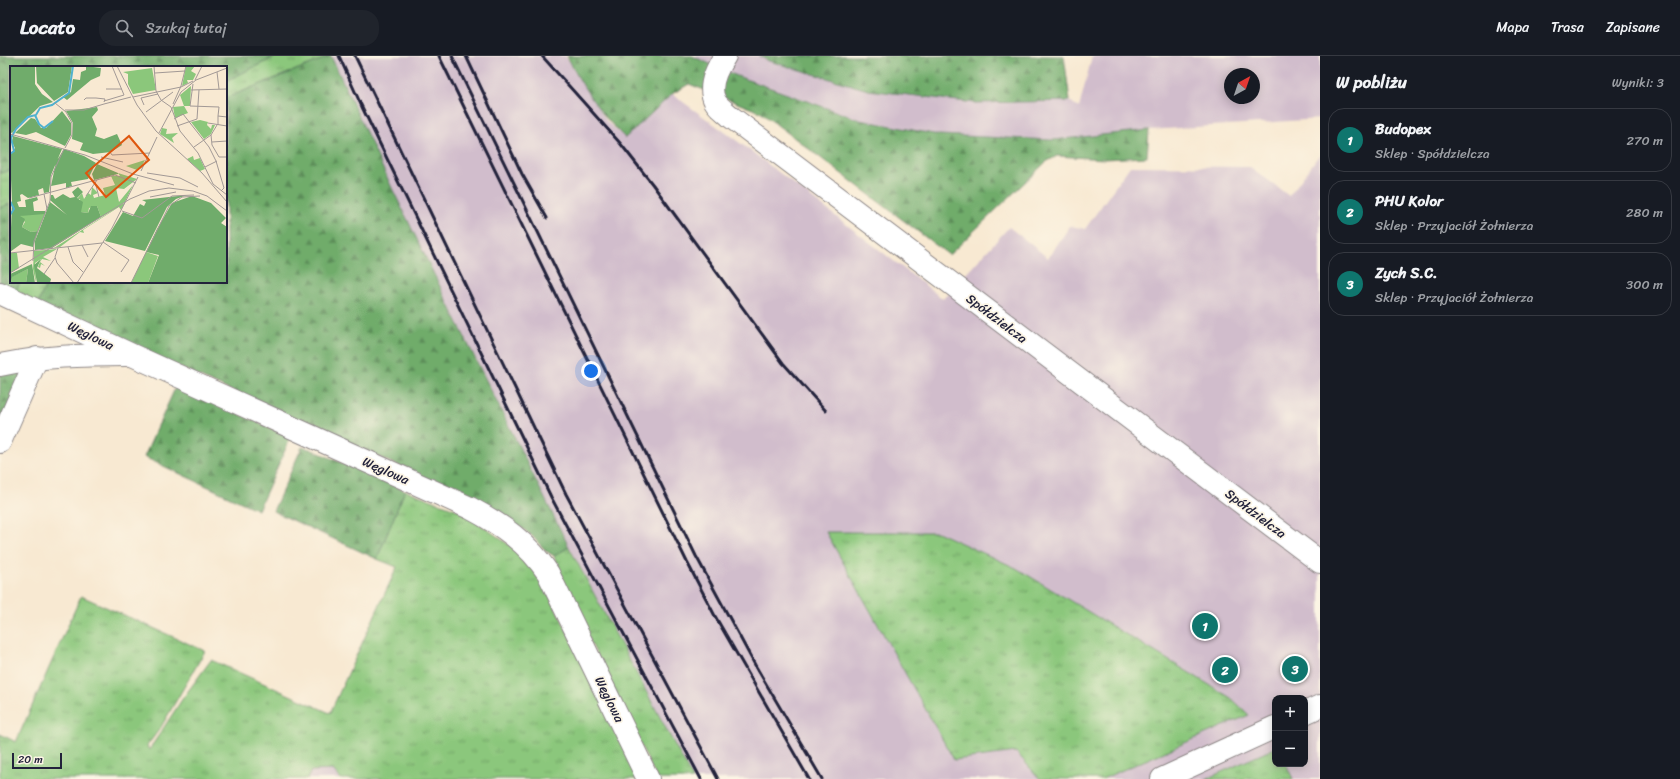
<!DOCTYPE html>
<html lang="pl">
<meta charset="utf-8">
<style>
body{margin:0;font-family:Sriracha,sans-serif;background:#20242c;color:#f1f3f6}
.controls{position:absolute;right:12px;bottom:12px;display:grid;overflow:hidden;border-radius:8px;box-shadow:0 2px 10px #0003}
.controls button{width:36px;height:36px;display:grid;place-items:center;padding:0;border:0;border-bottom:1px solid #363941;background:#171b24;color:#f1f3f6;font:20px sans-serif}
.compass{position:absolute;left:1224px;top:12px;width:36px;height:36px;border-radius:50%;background:#171b24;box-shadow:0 2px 10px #0003;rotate:40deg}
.scale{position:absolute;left:12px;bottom:10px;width:50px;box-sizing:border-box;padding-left:4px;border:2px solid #22223b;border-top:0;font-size:11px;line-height:14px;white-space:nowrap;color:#22223b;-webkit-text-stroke:3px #fcf5e5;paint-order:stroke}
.you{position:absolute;left:591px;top:315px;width:14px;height:14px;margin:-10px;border:3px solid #fff;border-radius:50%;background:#1a73e8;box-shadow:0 0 0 6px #1a73e833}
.badge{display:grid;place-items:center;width:26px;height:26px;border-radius:50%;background:#0f766e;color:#fff;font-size:13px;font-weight:700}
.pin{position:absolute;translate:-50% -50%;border:2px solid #fff;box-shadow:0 1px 4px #0006}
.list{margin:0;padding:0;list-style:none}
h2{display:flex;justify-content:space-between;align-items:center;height:52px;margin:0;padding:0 16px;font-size:17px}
h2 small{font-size:13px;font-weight:400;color:#9ea1a6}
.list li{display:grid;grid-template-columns:26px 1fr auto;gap:12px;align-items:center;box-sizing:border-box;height:64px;margin:0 8px 8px;padding:0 8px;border:1px solid #363941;border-radius:16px}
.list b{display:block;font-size:15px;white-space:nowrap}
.list p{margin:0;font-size:13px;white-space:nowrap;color:#9ea1a6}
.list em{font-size:13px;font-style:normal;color:#9ea1a6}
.icon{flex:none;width:22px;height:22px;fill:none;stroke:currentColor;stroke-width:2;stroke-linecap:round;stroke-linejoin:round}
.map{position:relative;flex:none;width:1320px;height:723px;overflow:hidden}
header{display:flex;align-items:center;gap:24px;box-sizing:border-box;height:56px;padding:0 20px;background:#171b24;border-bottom:1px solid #363941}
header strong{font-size:19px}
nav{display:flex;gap:22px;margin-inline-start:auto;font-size:14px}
.search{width:280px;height:36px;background:#20242c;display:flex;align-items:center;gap:10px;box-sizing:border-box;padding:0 14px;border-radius:16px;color:#9ea1a6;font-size:15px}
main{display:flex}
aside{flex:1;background:#171b24}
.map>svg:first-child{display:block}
</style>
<header>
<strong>Locato</strong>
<div class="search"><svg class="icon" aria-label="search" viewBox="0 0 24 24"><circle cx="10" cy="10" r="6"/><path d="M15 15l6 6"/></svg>Szukaj tutaj</div>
<nav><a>Mapa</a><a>Trasa</a><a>Zapisane</a></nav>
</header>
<main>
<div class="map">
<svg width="1320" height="723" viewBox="0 0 1320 723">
<defs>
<pattern id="grass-tufts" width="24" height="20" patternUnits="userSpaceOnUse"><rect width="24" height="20" fill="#8bc77b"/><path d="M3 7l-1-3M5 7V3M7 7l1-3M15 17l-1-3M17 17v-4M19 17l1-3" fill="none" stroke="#71a166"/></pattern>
<pattern id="forest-firs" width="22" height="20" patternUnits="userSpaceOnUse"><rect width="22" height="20" fill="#70ac6b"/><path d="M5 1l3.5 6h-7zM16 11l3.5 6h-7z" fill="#5c8c59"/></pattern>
</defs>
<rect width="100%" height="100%" fill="#fcf5e5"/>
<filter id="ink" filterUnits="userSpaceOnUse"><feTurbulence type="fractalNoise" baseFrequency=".025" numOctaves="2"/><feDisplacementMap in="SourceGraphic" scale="8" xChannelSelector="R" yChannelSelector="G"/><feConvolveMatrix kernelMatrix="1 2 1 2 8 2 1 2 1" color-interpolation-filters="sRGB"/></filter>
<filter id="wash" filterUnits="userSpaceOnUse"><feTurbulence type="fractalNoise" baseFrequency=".012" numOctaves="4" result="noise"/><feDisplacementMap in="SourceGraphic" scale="16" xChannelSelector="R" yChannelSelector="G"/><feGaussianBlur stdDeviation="0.9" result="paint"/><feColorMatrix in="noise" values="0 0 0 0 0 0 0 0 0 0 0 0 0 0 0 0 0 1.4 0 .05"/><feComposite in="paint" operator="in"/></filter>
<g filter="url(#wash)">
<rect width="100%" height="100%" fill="#f8e9d2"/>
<g fill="#d1bdcc" fill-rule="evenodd">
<path d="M331,0H565L607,66L625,82L672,38L751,95L943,243L1009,171L1048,202L1070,170L1085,173L1130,110L1250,111L1289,140L1320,98V723H693L558,469L392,132ZM1275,642H1305V708H1275Z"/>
<path d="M692,0H759L769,5L868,34L975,47L1070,45L1079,52L1092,0H1320V63L1149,74L1053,84L939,79L860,64L737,20ZM1230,18H1254V42H1230Z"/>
<polygon points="333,714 341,723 307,723 311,715"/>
</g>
<g fill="url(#grass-tufts)" stroke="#56745b">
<polygon points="277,0 331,0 226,42 226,25"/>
<polygon points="11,114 11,147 0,152 0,117"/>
<polygon points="20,226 47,226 38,248 15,237"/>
<polygon points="405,434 463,456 533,506 641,723 341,723 333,714 311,715 307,723 0,723 0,678 16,686 81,540 205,595 161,671 147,690 149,694 183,642 211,604 330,657 397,511 377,503"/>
<polygon points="826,476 937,476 1016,512 1231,642 1249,659 1102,723 1040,723 1016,696 954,704"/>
<polygon points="569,491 693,723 657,723 571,546 554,500"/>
<polygon points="1275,692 1275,708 1286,708 1293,723 1206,723"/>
</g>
<g fill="url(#forest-firs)" stroke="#496753">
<polygon points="0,0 277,0 226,25 226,11 11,11 11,114 0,117"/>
<polygon points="331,0 392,132 474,300 569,491 554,500 546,495 532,480 501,456 38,248 47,226 226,226 226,42"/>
<path d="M567,0H692L737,20L860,64L939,79L1053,84L1149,74L1147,101L1104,103L1057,100L1046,106L949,199L760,56L689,28L672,38L625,82C600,58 582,31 567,0Z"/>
<polygon points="759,0 1064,0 1070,45 975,47 868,34 769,5"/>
<polygon points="11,147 11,226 20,226 15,237 0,230 0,152"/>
<polygon points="20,311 22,324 0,369 0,314"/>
<polygon points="176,330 291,381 258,454 144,401"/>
<polygon points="302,391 310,393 405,434 377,503 273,455"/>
</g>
</g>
<g filter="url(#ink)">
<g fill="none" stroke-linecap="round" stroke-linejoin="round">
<defs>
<g id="minor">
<path d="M725,0C717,12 707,30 715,45C718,51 726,56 731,61L1320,506"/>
<path d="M0,237L132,299L470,452C502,469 528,487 548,517L648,723"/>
<path d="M0,309C43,300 83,299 126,299"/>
<polyline points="0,386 37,302"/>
</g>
<g id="major">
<polyline points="1305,657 1320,650"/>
<polyline points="1162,723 1275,671"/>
</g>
</defs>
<use href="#minor" stroke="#8d8686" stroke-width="24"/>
<use href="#major" stroke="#8d8686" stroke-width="24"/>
<use href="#minor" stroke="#fff" stroke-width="22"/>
<use href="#major" stroke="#fff" stroke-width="22"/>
<g stroke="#22223b" stroke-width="3">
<polyline points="339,0 362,51 551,441 701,723"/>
<polyline points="355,0 566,438 718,723"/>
<polyline points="439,0 687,506 715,560 809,723"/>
<polyline points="452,0 696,500 755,609 822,723"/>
<polyline points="466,0 522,118 547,162"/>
<polyline points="542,0 620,87 653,129 783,307 826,355"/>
</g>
</g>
</g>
<g text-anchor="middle" stroke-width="3.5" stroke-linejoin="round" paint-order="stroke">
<g font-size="13" fill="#22223b" stroke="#fcf5e5">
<text transform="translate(997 262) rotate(37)" y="5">Spółdzielcza</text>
<text transform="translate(91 279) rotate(26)" y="5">Węglowa</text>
<text transform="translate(386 414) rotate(24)" y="5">Węglowa</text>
<text transform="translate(1256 457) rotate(37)" y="5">Spółdzielcza</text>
<text transform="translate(610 643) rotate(64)" y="5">Węglowa</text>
</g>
</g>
<g transform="translate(10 10)">
<rect width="217" height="217" fill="#f8e9d2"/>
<path d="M176,0H185L181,5L186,8L183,14H177L178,17L172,20ZM174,40L178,47L165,52L163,41ZM152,62L157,63L156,68L168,67L162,72L164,77L150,68ZM183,90L184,94L190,92L195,103L190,105L177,93ZM135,94L131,102L127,104L116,100ZM108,107L127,113L114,123L106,122L109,136L123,119L115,136L110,139L115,137L111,144L109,141L73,164L74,167L70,166L50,181L44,182L108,141L91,151L87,140L79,142L78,147L71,146L70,133H67L72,127L74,133L78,127L81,129L82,121L88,127L83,129L84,132L95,129L93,122L105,119L101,110H110ZM16,148H35L28,165L21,166L12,161L15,156L9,150ZM47,183L33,191L41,195L32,193L30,196L35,200L31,198L30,202L28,201L31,193L25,197L26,217L23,203L24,185ZM136,186L148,190L138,217H121ZM0,187H7L9,202L0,207ZM18,203L16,217H0L1,211Z" fill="#8bc77b"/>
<path d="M0,0H25V18L32,28L43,36L30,40L2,67L0,66ZM26,0H62L58,26L44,35L27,17ZM76,0L91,2L90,10L81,14L57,34L53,31L61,26L63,13L70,14L71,6L76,4ZM87,41L88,44L82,51L87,63L85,70L94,73L107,68L112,79L101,86L83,88L70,84L73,77L62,73L63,57L56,45ZM52,45L61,57V69L55,80L26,66L16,69L5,67L21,52L25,53L31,62H36ZM3,70L52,83L41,109L39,126L34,127L33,122L28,124L29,129L18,132L12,128L10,129L11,135L7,136L9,141H16L15,134L27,131L28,134L23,136L24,145H35V148L10,150L15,153L12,161L21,166L28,165L23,181L11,178L0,186L2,137L0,89L5,82L2,76ZM54,83L74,90L86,97L78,113L61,116L62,120L56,122V117L41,120L46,96ZM87,98L108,107V108L84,114L82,108ZM68,121L73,126L67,132L73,136L71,146L78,147L81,140H87L91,151L42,182L25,184V175L40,136L57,149L40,134L41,129H43L45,133L53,128L60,132L65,131L62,126ZM177,129L166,133L157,141L135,185L95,175L113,146L123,150L130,138L134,140L136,136L132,134ZM182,130L201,137L216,152L211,157L217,161V217H138L149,189L136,186L147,163L162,137ZM31,193L27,202L41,213L40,217H27L24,199ZM22,198L25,217H16L18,203L2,211L0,217V208Z" fill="#70ac6b"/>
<path d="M142,2L146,24L123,28L118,18V8L113,6ZM181,20L180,40H174L170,29ZM190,54L198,56L197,59L201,63L202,59H205L201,68L194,73L181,56Z" fill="#8bc77b"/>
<path fill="none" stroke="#50b1ce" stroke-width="2" d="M25,49L29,58L34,62L43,55M0,88L4,85L1,72L6,63L18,51L26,49L30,42L42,39L59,27L63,0M0,135L4,143L0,149"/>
<path fill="none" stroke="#a29996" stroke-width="1" d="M107,0L127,39L146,65L192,107L217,136M144,0L146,25L151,34L161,41L170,65L188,87L203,118L217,129M207,6L209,23M145,7L175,5M185,14L192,0M183,18L180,40L209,41L208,50M96,23H112M181,24L217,23M123,31L171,21L183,15M74,34L76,32H86L95,33L94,36M94,35L114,29L102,0M45,37L56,46L62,57V69L55,82M94,38L121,31M163,38L171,20L176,0M134,39L131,32L148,28M55,44H74L94,38M136,46L163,26M164,53L173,48L199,81L206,95L214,122L211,125M198,57L217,60M208,59V50L217,51M167,60L187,53L189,24M149,67L171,26L186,14L217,2M0,68L75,89L123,108L164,119M201,69L202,79L209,91H217M202,76L217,75M184,81L201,69L207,59M100,86L102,89L140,87M91,91L113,96M195,101L207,95M131,105L147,71M137,107L170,112L188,121M85,116L89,131M34,128L37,143M76,130L87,114M140,131L166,126M19,132L105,109L126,117M112,145L132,152L162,130L184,129M93,176L119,194L111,206M72,179L78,191M58,181L63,196L73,206M48,182L45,191L47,197L64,217M0,187L92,177M23,195L24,175L40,135L41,111L54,83M0,207L120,133L139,125L159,122L183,125L197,130L217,145M34,208L45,192M67,217L102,162L128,111M121,217L159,140L172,131L190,130"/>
<path fill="#de560e" fill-opacity="0.15" stroke="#de560e" stroke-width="2" d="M119,70L139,94L96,131L76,107Z"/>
<rect width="217" height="217" fill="none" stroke="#22223b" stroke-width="2"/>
</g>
</svg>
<div class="controls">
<button>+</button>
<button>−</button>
</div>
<svg class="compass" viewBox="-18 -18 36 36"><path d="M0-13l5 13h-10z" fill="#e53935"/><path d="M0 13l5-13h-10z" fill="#9ea1a6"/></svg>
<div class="scale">20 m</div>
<div class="you"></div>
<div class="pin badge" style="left:1205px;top:570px">1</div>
<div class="pin badge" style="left:1225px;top:614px">2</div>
<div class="pin badge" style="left:1295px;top:613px">3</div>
</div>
<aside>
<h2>W pobliżu<small>Wyniki: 3</small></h2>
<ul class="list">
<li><span class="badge">1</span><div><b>Budopex</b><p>Sklep · Spółdzielcza</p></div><em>270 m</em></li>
<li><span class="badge">2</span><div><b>PHU Kolor</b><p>Sklep · Przyjaciół Żołnierza</p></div><em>280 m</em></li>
<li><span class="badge">3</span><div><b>Zych S.C.</b><p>Sklep · Przyjaciół Żołnierza</p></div><em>300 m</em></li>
</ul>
</aside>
</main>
